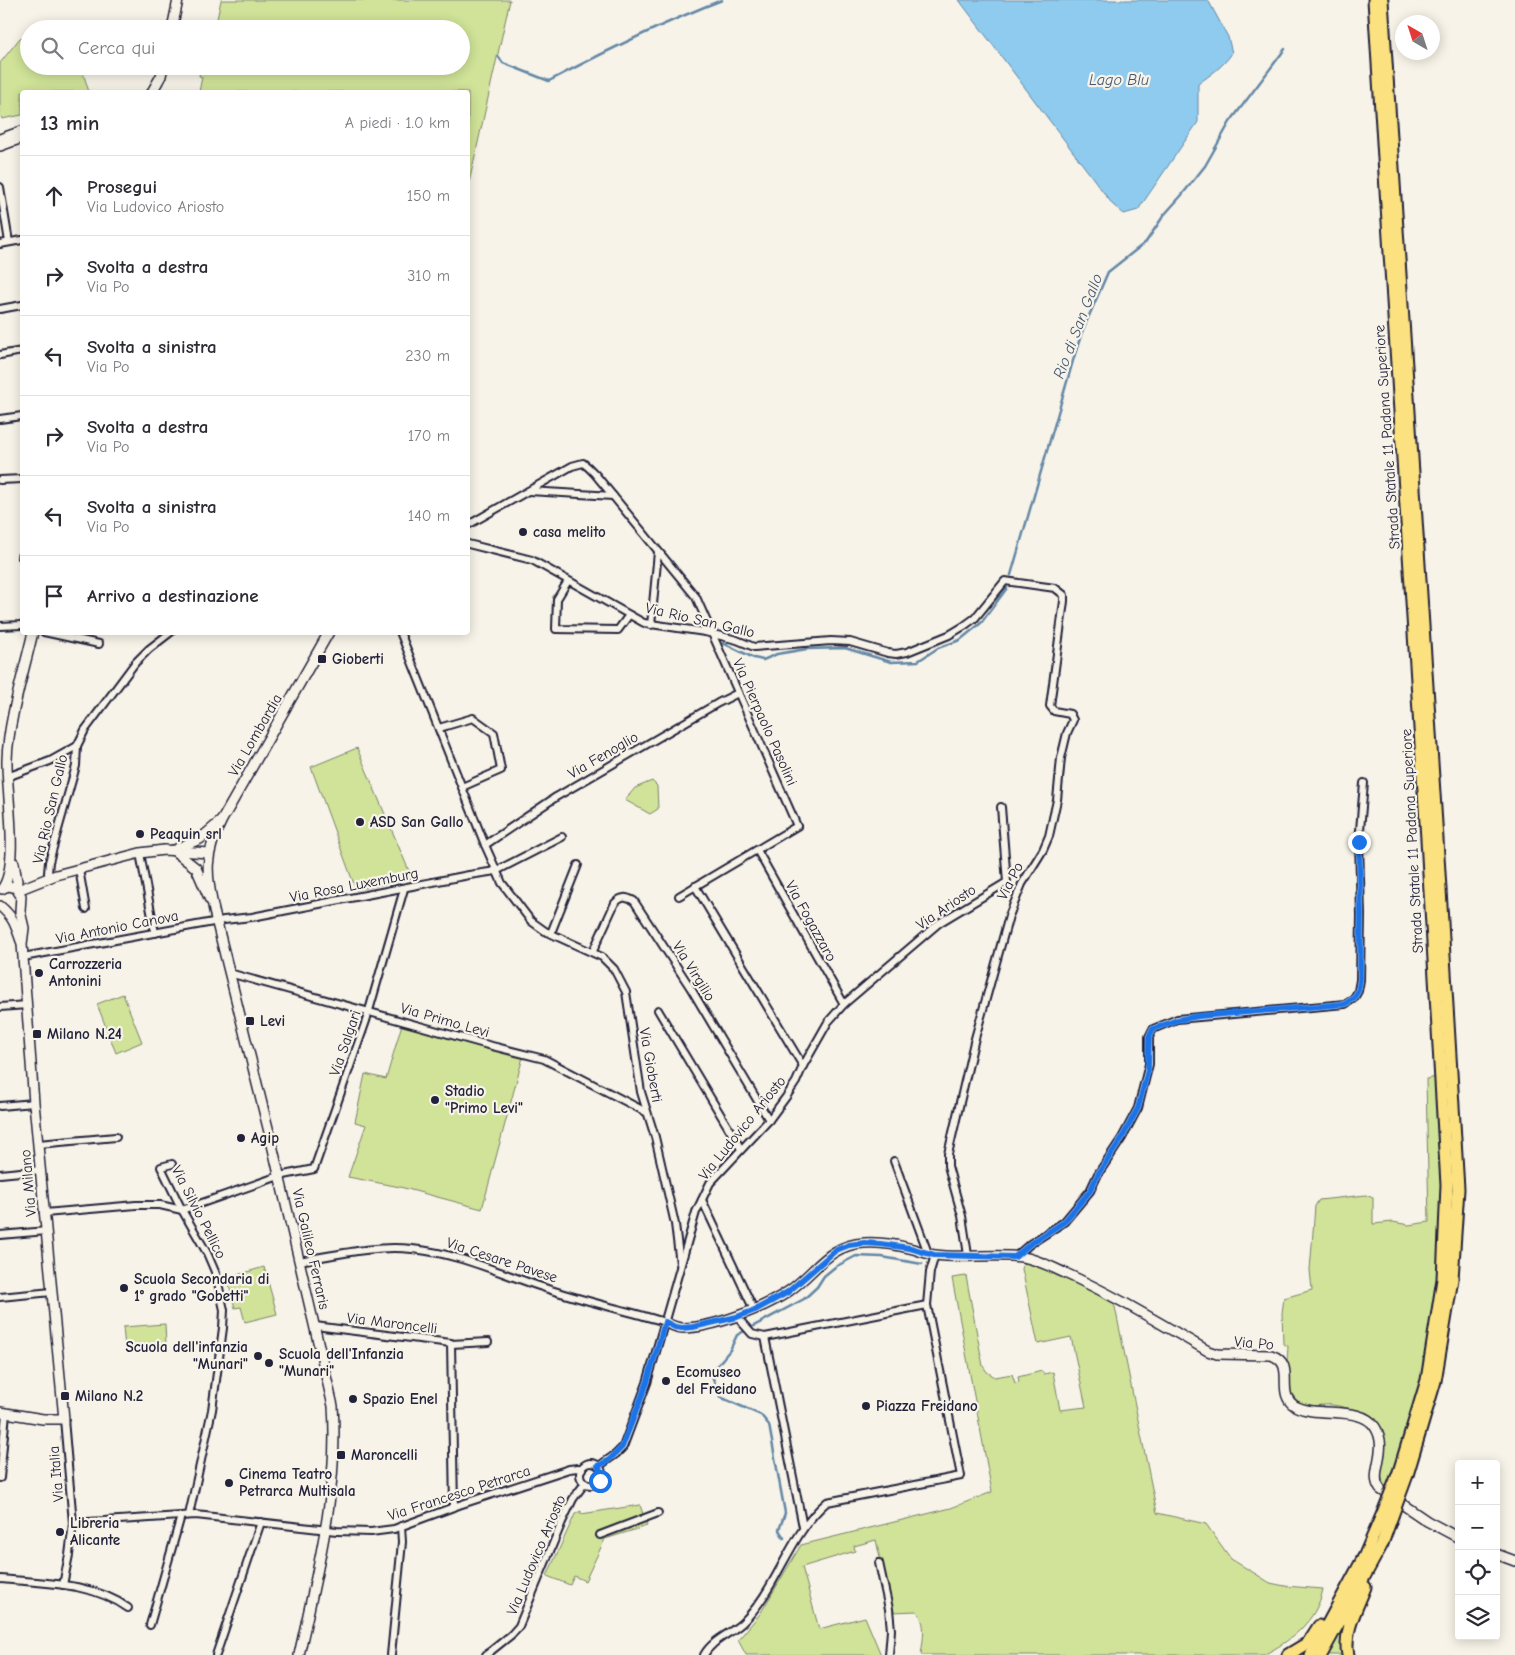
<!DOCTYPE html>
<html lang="it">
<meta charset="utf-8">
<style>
body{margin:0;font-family:"Comic Neue",sans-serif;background:#f7f7f7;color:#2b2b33}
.controls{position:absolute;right:15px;bottom:15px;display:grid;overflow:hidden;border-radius:5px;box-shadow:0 2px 12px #0003}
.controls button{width:45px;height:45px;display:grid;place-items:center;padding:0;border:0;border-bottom:1px solid #e1e1e2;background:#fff;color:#2b2b33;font:25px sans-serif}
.compass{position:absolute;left:1395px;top:15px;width:45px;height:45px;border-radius:50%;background:#fff;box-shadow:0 2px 12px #0003;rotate:321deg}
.stop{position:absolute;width:15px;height:15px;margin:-11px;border:4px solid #1a73e8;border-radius:50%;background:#fff}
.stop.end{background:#1a73e8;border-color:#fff;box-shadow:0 1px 5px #0008}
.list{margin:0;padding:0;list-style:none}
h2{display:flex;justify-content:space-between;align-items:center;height:65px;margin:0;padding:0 20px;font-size:21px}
h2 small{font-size:16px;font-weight:400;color:#7c7c81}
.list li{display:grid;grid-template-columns:32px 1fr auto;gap:15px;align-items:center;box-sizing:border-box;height:80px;padding:0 20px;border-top:1px solid #e1e1e2}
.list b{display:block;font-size:19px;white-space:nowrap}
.list p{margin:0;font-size:16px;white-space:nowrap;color:#7c7c81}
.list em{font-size:16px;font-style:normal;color:#7c7c81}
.icon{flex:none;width:28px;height:28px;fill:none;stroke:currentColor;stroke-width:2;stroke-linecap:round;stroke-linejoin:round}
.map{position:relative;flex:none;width:1515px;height:1655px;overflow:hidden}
.search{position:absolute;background:#fff;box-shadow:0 2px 12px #0003;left:20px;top:20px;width:450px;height:55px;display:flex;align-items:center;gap:12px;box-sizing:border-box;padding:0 18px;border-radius:28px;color:#7c7c81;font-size:19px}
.panel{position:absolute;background:#fff;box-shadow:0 2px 12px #0003;left:20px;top:90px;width:450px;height:545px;border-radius:5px}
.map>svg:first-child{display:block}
</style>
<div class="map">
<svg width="1515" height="1655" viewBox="0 0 1515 1655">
<rect width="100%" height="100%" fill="#f7f3e8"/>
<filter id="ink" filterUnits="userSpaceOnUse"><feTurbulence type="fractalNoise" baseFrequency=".02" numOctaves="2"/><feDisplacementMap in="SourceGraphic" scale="10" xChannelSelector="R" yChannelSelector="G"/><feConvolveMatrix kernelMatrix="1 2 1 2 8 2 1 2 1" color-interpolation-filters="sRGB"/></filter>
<g filter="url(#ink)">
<g fill="#d0e398" stroke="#79826a">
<polygon points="221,0 510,0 468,187 468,92 199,92 202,77 199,76 201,66 461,66 461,29 215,29"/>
<polygon points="20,38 29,41 29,66 81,66 89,92 22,92 22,115 2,119 0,114 0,63"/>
<polygon points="357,748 412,878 356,890 311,767"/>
<polygon points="652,781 657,786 658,809 650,814 625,800 635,788"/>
<polygon points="123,994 142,1042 116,1053 97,1004"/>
<polygon points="402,1024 523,1057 482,1209 400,1187 348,1177 366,1125 355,1122 365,1074 386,1079"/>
<path d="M1437,1077C1440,1120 1443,1163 1442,1206C1441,1302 1421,1400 1386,1489L1382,1487C1376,1468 1392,1445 1380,1427C1373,1417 1366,1413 1355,1410C1347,1408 1340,1406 1332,1405C1324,1404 1313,1407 1305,1405C1283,1398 1287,1364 1288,1346L1283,1344L1282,1313L1284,1298L1312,1290L1310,1270L1315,1206L1319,1200L1366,1195L1373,1198V1224L1393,1222L1409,1225L1429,1222L1426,1079Z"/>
<path d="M1027,1262L1068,1278L1114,1302L1157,1513L1206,1524L1231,1559L1259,1576L1270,1583L1285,1586L1323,1589C1317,1621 1290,1642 1263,1655H921C923,1639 927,1624 917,1611L892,1612L876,1540L854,1546L855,1551L802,1567L819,1629L865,1617L881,1655H746L738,1640L760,1614L801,1545L951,1508L992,1492L952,1278L966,1276L983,1366L987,1372L995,1377L1012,1374L1015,1383L1019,1382L1018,1377L1042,1371L1044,1374L1053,1372L1060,1410L1086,1407L1071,1337L1038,1344L1022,1269L1023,1263Z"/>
<polygon points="264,1267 277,1314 245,1322 241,1307 235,1308 227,1278"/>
<polygon points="165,1324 166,1345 125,1348 123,1327"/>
<polygon points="640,1505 647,1526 605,1539 585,1581 574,1576 570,1585 547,1576 575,1514 581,1511 581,1514"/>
<polygon points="1343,1631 1345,1655 1327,1655 1340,1633"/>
</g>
<path fill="#8ecbee" stroke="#6387a6" d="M959,0H1208L1228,37L1232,53C1224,66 1210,75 1198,84V122L1138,210L1124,214L1113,205Z"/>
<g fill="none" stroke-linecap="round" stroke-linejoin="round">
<g stroke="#6387a6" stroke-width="2.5">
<path d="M498,56L503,63L549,81C606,51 662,23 722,0"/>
<polyline points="1011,575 1075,354 1082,332 1108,272 1146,242 1164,215 1181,196 1205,166 1230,122 1285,49"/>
<polyline points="723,643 754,658 763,660 777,654 807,649 845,648 891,662 918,661 938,648 960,640 981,623 1007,588"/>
<polyline points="784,1538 779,1530 785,1513 769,1425 761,1415 720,1397 711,1373 730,1350 737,1335 804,1299 817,1287 824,1276 835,1267 856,1256 882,1257 922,1264"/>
</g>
<defs>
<g id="minor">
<polyline points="0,187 9,242"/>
<polyline points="0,244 22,240"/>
<polyline points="0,309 22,305"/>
<polyline points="0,355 22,351"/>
<polyline points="0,419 22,416"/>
<polyline points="0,480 22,479"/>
<polyline points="529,491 613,496"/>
<polyline points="468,525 572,466 583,463 588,467 595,474 696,597 797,826 679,896"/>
<polyline points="468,544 532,560 644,623 705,632 737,640 754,647 831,641 850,642 888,653 896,654 907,652 949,635 964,626 975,618 1005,581 1055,588 1064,595 1064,601 1050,706 1054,711 1070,714 1073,720 1067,733 1061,758 1057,800 1049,836 1043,850 1022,884 1009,916 974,1042 948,1154 948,1166 962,1216 968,1255"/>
<polyline points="21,556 22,556"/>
<polyline points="568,581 557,599 556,629 618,630 629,615"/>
<polyline points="651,625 658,552"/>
<polyline points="0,626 22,625"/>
<polyline points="44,632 99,644"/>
<polyline points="400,632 485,845 502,883 531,921 545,931 602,957 614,969 626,992 641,1092 655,1137 675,1224 680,1264"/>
<polyline points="439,728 473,718 494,733 501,770 462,787"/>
<polyline points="7,777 50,761 77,746 85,730 135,663 149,649 171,632"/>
<polyline points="485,845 556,797 718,703 738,693"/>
<polyline points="757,850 844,1004"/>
<polyline points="140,853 155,933"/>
<polyline points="79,869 86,909"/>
<polyline points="50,878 48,873 49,862 76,766 77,746"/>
<polyline points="695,886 803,1066"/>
<polyline points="551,933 578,865"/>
<path d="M593,951L615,903C622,896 626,897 634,901L690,987L769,1120"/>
<polyline points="23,957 224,920 252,917 469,875 496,871 562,837"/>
<polyline points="229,973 488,1045 544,1059 646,1112"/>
<polyline points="0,1007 27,1005"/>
<polyline points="658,1010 741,1149"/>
<polyline points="0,1106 34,1103"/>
<polyline points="38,1144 116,1137"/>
<polyline points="894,1161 928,1253"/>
<polyline points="172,1164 161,1167 182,1210 207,1253 216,1274 224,1310 223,1328 212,1410 189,1515"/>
<polyline points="0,1174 41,1170"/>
<polyline points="702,1200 754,1310"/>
<polyline points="45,1213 136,1205 160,1205 182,1210 279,1176 314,1169 366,1021 404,889"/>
<polyline points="0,1235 47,1231"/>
<polyline points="1015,1257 1030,1244 1064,1222 1090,1191 1098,1174 1122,1138 1138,1108 1149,1064 1149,1037 1153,1029 1177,1019 1345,1004 1354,998 1358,991 1360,980 1361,915 1359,842 1364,783"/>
<path d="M299,1261C336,1255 374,1245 412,1249C463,1254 503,1275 551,1290C589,1302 627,1311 665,1322"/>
<polyline points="0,1297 52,1292"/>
<polyline points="737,1317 752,1334 765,1337 927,1305"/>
<polyline points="315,1326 451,1343 454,1507"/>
<polyline points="765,1337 803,1527"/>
<polyline points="451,1344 488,1342"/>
<circle cx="591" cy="1474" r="11"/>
<polyline points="599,1466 616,1454 623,1447 647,1383 696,1212 710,1183 769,1120 786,1097 796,1082 803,1066 828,1022 844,1004 939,923 1007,882 1001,807"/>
<polyline points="0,1478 6,1413"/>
<polyline points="73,1523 196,1515 337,1531 371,1532 394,1529 459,1505 569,1469 578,1468 582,1469"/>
<polyline points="600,1535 658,1513"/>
<polyline points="879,1563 889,1609 891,1630 889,1655"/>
<path d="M0,1579C43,1583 92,1582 128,1608"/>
<polyline points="63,1585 69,1555 73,1523 64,1419"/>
<polyline points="150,1625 181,1516"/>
<polyline points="216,1655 261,1522"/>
<polyline points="391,1655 402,1542 401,1526"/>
<polyline points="486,1655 511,1635 519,1626 562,1522 573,1499 585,1483"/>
<path d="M704,1655C712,1640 730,1634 742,1623C778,1589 788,1535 827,1502L961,1476L927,1305L930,1272L935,1255"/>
</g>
<g id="tertiary">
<polyline points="178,848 200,839 221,821"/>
<polyline points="173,850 196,868 210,900"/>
<polyline points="14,863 17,881 16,888"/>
<path d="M2,889C20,865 6,791 7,760C8,721 24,672 33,632"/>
<polyline points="18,890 56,875 140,853 164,850 209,853"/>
<path d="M0,906C14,918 15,924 21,941"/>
<path d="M665,1322C671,1325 676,1328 683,1328C712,1328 765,1308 789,1291C816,1272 828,1245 864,1243C879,1242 898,1245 913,1249C920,1251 927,1254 935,1255C963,1259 993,1253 1022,1257C1037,1259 1051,1267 1065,1273C1114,1295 1161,1324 1208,1351L1217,1354L1271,1355C1298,1364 1274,1393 1295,1406C1317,1418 1361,1405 1375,1427C1390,1450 1368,1473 1380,1489L1427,1521L1459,1538"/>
<polyline points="0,1412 43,1419 64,1419 34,1103 22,944 24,928 20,911 21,896 16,888 9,886 3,888"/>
<polyline points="1496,1554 1515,1561"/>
</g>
<g id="secondary">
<polyline points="172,29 178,0"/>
<polyline points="152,92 161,76 163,66"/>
<polyline points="0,139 22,131"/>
<polyline points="0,146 22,138"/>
<path d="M299,1655C317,1573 339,1490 333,1406L270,1136L214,911C206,874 204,855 222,820L329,632"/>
</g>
<g id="trunk">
<polyline points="1374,0 1427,839 1447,1185 1443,1279 1427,1380 1399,1472"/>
<polyline points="1382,0 1437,839 1458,1189 1452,1279 1435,1381 1407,1475"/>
<polyline points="1288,1655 1308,1643 1319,1626"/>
<polyline points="1311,1655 1365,1555 1383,1513"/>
<polyline points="1321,1655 1382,1544 1392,1516"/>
<path d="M1348,1655C1343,1632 1357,1608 1365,1587"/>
</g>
</defs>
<use href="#minor" stroke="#22223b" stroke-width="10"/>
<use href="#tertiary" stroke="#22223b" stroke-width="12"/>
<use href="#secondary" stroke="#22223b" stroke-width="12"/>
<use href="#trunk" stroke="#22223b" stroke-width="15"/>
<use href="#minor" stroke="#f7f3e8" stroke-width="6"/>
<use href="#tertiary" stroke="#f7f3e8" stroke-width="9"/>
<use href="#secondary" stroke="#f7f3e8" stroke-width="9"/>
<use href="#trunk" stroke="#fbe180" stroke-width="11"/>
<defs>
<g id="trunk-bridge">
<polyline points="1383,1513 1399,1472"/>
<polyline points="1392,1516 1407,1475"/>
</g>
</defs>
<use href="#trunk-bridge" stroke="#22223b" stroke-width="15" stroke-linecap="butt"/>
<use href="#trunk-bridge" stroke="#fbe180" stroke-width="11"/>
</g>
</g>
<g fill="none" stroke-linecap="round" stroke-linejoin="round" filter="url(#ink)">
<polyline stroke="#1a73e8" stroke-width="6" points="600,1481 602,1474 598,1466 608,1461 622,1447 647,1383 665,1322 675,1327 682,1328 693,1327 737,1317 755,1310 788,1292 836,1250 849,1245 864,1243 880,1244 910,1248 934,1255 1015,1257 1030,1244 1064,1222 1090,1191 1098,1174 1122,1138 1138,1108 1148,1070 1149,1037 1153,1029 1177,1020 1199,1016 1345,1004 1354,998 1358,991 1360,980 1361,914 1359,842"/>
</g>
<g fill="#22223b" stroke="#f7f3e8" stroke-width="2">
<circle cx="523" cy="532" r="5"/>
<rect x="317" y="654" width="10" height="10" rx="2.5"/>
<circle cx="360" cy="822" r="5"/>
<circle cx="140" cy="834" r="5"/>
<circle cx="39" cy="973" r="5"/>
<rect x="245" y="1016" width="10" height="10" rx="2.5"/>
<rect x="32" y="1029" width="10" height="10" rx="2.5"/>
<circle cx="435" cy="1100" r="5"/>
<circle cx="241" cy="1138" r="5"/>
<circle cx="124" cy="1288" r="5"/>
<circle cx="258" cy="1356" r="5"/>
<circle cx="269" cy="1363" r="5"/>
<circle cx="666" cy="1381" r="5"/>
<rect x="60" y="1391" width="10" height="10" rx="2.5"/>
<circle cx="353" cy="1399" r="5"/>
<circle cx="866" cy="1406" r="5"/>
<rect x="336" y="1450" width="10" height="10" rx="2.5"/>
<circle cx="229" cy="1483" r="5"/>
<circle cx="60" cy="1532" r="5"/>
</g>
<g text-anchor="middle" stroke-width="4.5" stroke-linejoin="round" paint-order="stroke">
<g font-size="15" fill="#22223b" stroke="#f7f3e8">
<text transform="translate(1387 437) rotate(-94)" y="5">Strada Statale 11 Padana Superiore</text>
<text transform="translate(700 620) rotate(13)" y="5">Via Rio San Gallo</text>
<text transform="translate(765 722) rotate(66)" y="5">Via Pierpaolo Pasolini</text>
<text transform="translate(255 735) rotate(-60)" y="5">Via Lombardia</text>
<text transform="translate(603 755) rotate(-30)" y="5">Via Fenoglio</text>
<text transform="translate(50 809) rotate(-77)" y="5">Via Rio San Gallo</text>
<text transform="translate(1412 841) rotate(-93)" y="5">Strada Statale 11 Padana Superiore</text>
<text transform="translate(1010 881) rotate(-63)" y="5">Via Po</text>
<text transform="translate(354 885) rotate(-11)" y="5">Via Rosa Luxemburg</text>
<text transform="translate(946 907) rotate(-34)" y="5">Via Ariosto</text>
<text transform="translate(811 921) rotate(61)" y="5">Via Fogazzaro</text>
<text transform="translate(117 927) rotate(-11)" y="5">Via Antonio Canova</text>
<text transform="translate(694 971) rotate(58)" y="5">Via Virgilio</text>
<text transform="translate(445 1020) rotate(16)" y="5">Via Primo Levi</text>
<text transform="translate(345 1043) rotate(-71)" y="5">Via Salgari</text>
<text transform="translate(651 1065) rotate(80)" y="5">Via Gioberti</text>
<text transform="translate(742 1128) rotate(-51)" y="5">Via Ludovico Ariosto</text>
<text transform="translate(28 1183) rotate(-95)" y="5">Via Milano</text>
<text transform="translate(199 1212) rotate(63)" y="5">Via Silvio Pellico</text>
<text transform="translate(311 1249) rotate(77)" y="5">Via Galileo Ferraris</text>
<text transform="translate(502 1260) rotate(18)" y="5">Via Cesare Pavese</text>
<text transform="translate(392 1323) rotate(7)" y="5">Via Maroncelli</text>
<text transform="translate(1254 1343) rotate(5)" y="5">Via Po</text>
<text transform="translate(56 1474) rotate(-95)" y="5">Via Italia</text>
<text transform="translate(459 1493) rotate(-18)" y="5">Via Francesco Petrarca</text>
<text transform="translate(536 1555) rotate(-67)" y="5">Via Ludovico Ariosto</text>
</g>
<g font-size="15" font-weight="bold" fill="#22223b" stroke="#f7f3e8" text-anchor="start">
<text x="533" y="537">casa melito</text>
<text x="332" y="664">Gioberti</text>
<text x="370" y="827">ASD San Gallo</text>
<text x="150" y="839">Peaquin srl</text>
<text x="49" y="969">Carrozzeria<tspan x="49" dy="17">Antonini</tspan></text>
<text x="260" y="1026">Levi</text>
<text x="47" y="1039">Milano N.24</text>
<text x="445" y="1096">Stadio<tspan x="445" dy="17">"Primo Levi"</tspan></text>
<text x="251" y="1143">Agip</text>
<text x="134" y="1284">Scuola Secondaria di<tspan x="134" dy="17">1° grado "Gobetti"</tspan></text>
<text x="248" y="1352" text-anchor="end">Scuola dell'infanzia<tspan x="248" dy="17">"Munari"</tspan></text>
<text x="279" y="1359">Scuola dell'Infanzia<tspan x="279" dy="17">"Munari"</tspan></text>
<text x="676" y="1377">Ecomuseo<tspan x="676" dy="17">del Freidano</tspan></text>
<text x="75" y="1401">Milano N.2</text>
<text x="363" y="1404">Spazio Enel</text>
<text x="876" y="1411">Piazza Freidano</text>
<text x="351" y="1460">Maroncelli</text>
<text x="239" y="1479">Cinema Teatro<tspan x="239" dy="17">Petrarca Multisala</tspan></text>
<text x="70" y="1528">Libreria<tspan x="70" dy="17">Alicante</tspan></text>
</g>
<g font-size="16" font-style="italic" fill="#425571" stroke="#f7f3e8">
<text x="1119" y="85">Lago Blu</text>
<text transform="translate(1077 326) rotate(-69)" y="6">Rio di San Gallo</text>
</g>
</g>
</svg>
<div class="controls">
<button>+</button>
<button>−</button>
<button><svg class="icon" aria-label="locate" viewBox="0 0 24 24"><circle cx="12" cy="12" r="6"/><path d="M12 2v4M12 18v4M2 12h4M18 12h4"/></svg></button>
<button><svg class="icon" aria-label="layers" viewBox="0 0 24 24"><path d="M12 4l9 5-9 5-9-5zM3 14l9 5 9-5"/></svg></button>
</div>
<svg class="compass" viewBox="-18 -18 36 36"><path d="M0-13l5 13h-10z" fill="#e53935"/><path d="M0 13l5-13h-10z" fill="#7c7c81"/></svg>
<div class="stop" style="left:600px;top:1481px"></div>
<div class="stop end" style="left:1359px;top:842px"></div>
<div class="search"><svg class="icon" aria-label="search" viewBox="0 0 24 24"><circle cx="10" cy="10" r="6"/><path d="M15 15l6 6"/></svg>Cerca qui</div>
<section class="panel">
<h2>13 min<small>A piedi · 1.0 km</small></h2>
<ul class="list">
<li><svg class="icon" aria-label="ahead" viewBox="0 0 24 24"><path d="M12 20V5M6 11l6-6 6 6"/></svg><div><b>Prosegui</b><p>Via Ludovico Ariosto</p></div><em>150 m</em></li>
<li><svg class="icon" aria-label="right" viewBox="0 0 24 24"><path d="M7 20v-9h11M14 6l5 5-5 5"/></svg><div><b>Svolta a destra</b><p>Via Po</p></div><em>310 m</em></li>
<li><svg class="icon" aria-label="left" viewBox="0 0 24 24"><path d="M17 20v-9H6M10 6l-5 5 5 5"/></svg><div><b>Svolta a sinistra</b><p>Via Po</p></div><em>230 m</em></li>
<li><svg class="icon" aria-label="right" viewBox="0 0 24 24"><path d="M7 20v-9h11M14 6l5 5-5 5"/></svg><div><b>Svolta a destra</b><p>Via Po</p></div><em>170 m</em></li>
<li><svg class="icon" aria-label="left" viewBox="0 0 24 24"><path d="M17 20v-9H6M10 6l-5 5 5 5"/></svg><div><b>Svolta a sinistra</b><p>Via Po</p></div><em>140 m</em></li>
<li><svg class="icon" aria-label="arrive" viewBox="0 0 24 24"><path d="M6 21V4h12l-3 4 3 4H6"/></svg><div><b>Arrivo a destinazione</b></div></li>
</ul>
</section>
</div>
